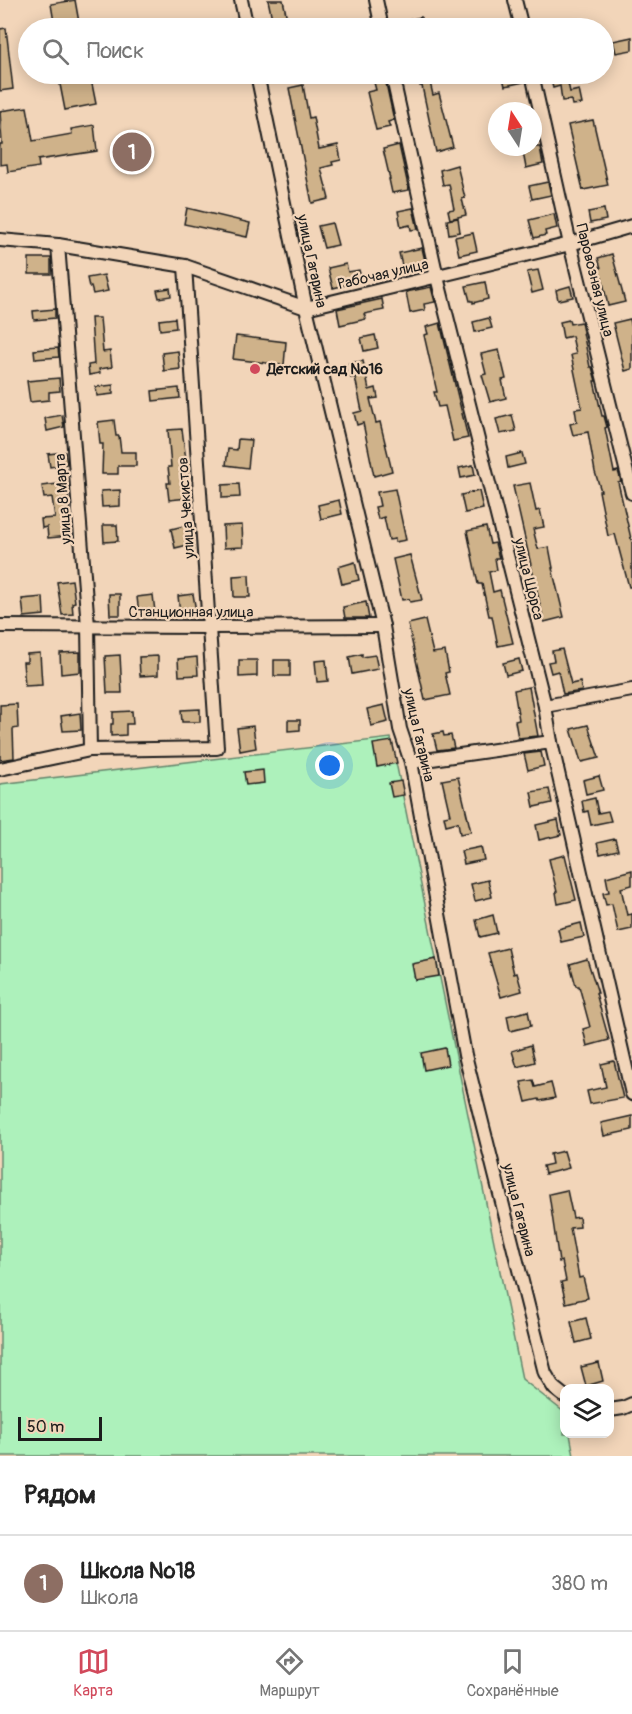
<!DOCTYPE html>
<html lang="ru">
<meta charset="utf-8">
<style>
body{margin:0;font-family:Pangolin,sans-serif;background:#f6f6f6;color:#222}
.controls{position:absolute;right:18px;bottom:18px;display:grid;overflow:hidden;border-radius:12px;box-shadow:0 3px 15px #0003}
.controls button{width:54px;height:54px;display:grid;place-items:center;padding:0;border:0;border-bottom:2px solid #e0e0e0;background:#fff;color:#222;font:30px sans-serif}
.compass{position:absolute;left:488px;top:102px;width:54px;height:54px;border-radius:50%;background:#fff;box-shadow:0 3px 15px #0003;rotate:348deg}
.scale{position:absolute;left:18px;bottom:15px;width:84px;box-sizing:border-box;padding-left:6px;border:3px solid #1c1c1c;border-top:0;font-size:16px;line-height:21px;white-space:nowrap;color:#1c1c1c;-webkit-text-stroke:4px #f2d5b9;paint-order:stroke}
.you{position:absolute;left:330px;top:766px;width:21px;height:21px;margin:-15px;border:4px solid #fff;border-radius:50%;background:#1a73e8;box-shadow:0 0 0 9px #1a73e833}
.badge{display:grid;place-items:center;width:39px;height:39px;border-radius:50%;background:#d1495b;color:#fff;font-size:20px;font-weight:700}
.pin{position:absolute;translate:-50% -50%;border:3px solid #fff;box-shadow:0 2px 6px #0006}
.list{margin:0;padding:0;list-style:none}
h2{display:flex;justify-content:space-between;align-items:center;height:78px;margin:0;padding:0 24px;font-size:26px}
h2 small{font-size:20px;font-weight:400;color:#767676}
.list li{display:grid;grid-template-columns:39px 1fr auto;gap:18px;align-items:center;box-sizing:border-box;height:96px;padding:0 24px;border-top:2px solid #e0e0e0}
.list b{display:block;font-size:22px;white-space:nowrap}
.list p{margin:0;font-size:20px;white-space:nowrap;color:#767676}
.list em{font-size:20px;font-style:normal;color:#767676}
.icon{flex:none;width:33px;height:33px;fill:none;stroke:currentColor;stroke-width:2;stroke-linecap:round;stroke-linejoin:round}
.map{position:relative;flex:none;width:632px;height:1456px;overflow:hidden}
.search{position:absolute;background:#fff;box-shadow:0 3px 15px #0003;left:18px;right:18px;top:18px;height:66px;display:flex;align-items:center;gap:15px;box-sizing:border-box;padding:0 21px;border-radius:33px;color:#767676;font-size:22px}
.sheet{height:174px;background:#fff}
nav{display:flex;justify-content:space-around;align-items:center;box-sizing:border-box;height:84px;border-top:2px solid #e0e0e0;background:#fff;font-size:16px;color:#767676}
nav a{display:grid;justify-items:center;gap:3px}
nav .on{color:#d1495b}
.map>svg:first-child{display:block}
</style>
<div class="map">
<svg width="632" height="1456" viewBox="0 0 632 1456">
<rect width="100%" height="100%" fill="#f2d5b9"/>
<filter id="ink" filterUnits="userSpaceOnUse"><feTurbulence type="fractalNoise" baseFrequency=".0167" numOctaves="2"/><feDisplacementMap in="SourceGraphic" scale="12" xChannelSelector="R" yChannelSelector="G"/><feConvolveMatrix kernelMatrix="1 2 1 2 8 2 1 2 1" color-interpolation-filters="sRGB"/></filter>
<g filter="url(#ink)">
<polygon fill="#adf1bb" stroke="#64866c" stroke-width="1.5" points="391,738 522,1379 564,1412 564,1434 570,1434 574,1456 0,1456 0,784"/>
<g fill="#cfb28a" stroke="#1c1c1c" stroke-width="1.5">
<polygon points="75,0 80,28 55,28 51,4"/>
<polygon points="268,0 283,0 289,28 274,28"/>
<polygon points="421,17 423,28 406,28 404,21"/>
<polygon points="6,28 13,89 0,91 0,29"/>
<polygon points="632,37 632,50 616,53 613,41"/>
<polygon points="58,74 90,74 96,104 65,110"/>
<polygon points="379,74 384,74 394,120 388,122 390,127 376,130 367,92 376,90 372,75"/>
<polygon points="417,74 428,74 433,95 439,93 453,147 436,152 422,86 420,86"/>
<polygon points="502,74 522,74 524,82 505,86"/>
<polygon points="555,74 566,74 570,92 579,90 582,104 572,105 571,100 562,101 560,86 553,88 550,76 555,75"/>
<polygon points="303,85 309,118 313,117 319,149 338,145 341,160 332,162 333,165 321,168 329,199 312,203 289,88"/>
<polygon points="27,107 33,141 72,134 71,129 94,125 97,151 38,160 39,167 8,172 7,164 0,165 0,144 2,144 0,111"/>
<polygon points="593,120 608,185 583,190 568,125"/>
<polygon points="399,145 409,190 392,193 389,179 390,179 383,149"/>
<polygon points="522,147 540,147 543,164 526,168"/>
<polygon points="457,165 465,198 462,199 466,215 450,219 448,210 454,209 449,184 443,185 440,170"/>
<polygon points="548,182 551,195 532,199 529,186"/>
<polygon points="187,208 250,223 247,237 184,224"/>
<polygon points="413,208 418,229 411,230 410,225 401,227 398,211"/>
<polygon points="604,209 606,220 590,223 588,212"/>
<polygon points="554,214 557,228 545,231 546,235 534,238 529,220"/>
<polygon points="458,218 460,232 449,234 447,220"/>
<polygon points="332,223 338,245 324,248 318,226"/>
<polygon points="473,233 477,251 459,255 455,237"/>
<polygon points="422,248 426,265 403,270 399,253"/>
<polygon points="612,254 625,302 608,306 602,277 598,279 595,270 601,268 598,258"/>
<rect x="29" y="258" width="22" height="16"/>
<polygon points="346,264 348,272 359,270 362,281 333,288 328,268"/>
<polygon points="538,270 543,290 532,293 527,272"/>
<polygon points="104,275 108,291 93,294 91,287 89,287 87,278"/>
<polygon points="485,282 488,299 473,303 473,301 470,301 466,286"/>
<polygon points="570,286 573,297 558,300 556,290"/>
<polygon points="431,287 435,302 424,304 425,310 410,313 406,292"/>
<polygon points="170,288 171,296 159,298 157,290"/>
<polygon points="382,299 384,310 364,314 366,319 340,325 337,309"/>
<polygon points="55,309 55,318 34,320 33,311"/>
<polygon points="91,318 100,318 103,352 110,351 112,367 99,369 100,373 89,375 88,365 94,364"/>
<polygon points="175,318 176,328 160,330 159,320"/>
<polygon points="489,318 492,328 475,332 473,322"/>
<polygon points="630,319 632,328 632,369 625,371 613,323"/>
<polygon points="569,320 570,324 581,322 590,367 592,367 596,381 594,381 602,416 604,416 607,427 605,428 614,472 618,471 621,481 618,482 632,543 632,587 629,587 615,534 608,536 599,491 601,491 595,472 588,432 573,435 570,424 577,422 575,409 582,408 571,355 576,354 572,336 563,338 560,322"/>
<polygon points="440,323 468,438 453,441 445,406 438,407 434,392 437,392 424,335 428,334 426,327"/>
<polygon points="375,335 378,348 364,351 361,338"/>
<polygon points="236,336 286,342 284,365 233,359"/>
<polygon points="58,348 59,357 35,359 34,350"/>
<polygon points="499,350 506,379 502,380 506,398 490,402 482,375 486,374 481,354"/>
<polygon points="178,351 180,369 164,371 162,353"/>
<polygon points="363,361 369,390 376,388 378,398 370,399 376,423 380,422 392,471 374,476 363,423 357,425 354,413 362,411 355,377 351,378 349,363"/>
<polygon points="59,378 60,391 49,392 49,400 30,402 27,381"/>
<polygon points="113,385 113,394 97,396 96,387"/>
<polygon points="179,388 180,398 153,401 152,391"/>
<polygon points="62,415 64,427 47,431 45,418"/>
<polygon points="512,415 516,431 500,434 496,419"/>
<polygon points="114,420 116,436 119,436 121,452 136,452 136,466 118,466 118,474 102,474 103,444 100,444 98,422"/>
<polygon points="182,429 188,476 185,477 188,498 169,500 167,483 170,483 168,467 171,467 168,430"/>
<polygon points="238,439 251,440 248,468 226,465 228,449 237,450"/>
<polygon points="65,452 67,464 50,467 48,454"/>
<polygon points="522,453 525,464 508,468 506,457"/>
<polygon points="473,465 475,475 461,478 459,468"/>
<polygon points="66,483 69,503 71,536 48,538 47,527 42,528 41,519 55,518 52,497 44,498 42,486"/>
<polygon points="530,483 536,511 540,510 544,527 533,529 538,549 549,547 553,568 552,568 564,617 544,622 513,486"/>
<polygon points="239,484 240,497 222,498 222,485"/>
<polygon points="395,489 406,540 395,542 395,539 389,540 384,517 378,519 375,507 380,506 377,492"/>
<polygon points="120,490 120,506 102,507 101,491"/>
<polygon points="479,491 483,509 465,513 461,495"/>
<polygon points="339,500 342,514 321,519 318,505"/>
<polygon points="103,525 117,525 118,541 104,542"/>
<polygon points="188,525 192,544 175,548 171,529"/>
<polygon points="242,525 243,547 224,548 223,526"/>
<polygon points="486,527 490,544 495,543 499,558 495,558 497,570 489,572 493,592 500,590 513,643 498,646 492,616 489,616 482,584 478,584 467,531"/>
<polygon points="410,555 422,600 410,602 409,599 402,600 393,559"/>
<polygon points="355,562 359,580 342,584 338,567"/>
<polygon points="249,575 250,597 234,597 233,576"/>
<polygon points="72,580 75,602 72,603 73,614 62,615 57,582"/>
<polygon points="109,594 120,594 120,615 110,615"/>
<polygon points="193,594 196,611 180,613 178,596"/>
<polygon points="153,595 155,612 139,614 137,597"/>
<polygon points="43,597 44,615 24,617 22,599"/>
<polygon points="366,602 369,618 345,618 343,607"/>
<polygon points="425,620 433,653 445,651 449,672 445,673 450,695 425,700 408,624"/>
<polygon points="562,649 571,684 580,682 582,691 563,694 558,671 551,673 548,662 554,661 552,651"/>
<polygon points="80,652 80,672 61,674 60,653"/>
<polygon points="40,653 42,685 25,686 23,662 27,662 27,654"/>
<polygon points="362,654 362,657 375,655 378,669 352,674 349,657"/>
<polygon points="120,655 122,693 107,693 105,656"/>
<polygon points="158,656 158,675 140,676 139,657"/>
<polygon points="197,657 198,675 179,676 178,659"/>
<polygon points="519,659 522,671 506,675 503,663"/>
<polygon points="239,660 257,660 257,676 239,677"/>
<rect x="274" y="660" width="16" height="16"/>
<polygon points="326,660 328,681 317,682 315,661"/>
<polygon points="529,687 538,736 518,738 515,721 519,720 514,690"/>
<polygon points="17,704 18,728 13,729 14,758 0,760 0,705"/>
<polygon points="384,705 388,722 371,726 367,709"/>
<polygon points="200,709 200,722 182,722 181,710"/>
<polygon points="132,711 133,724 126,724 126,735 111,736 111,724 113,724 113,712"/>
<polygon points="80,713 81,730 63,731 61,716"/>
<polygon points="288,720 300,720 300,730 288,731"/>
<polygon points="588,725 599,758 581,762 571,729"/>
<polygon points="253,726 256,748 240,751 237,728"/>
<polygon points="443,732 444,736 451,735 454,748 437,750 433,734"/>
<polygon points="392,741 397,763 377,767 373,744"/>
<polygon points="541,752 544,766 528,770 524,754"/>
<polygon points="263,770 264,783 246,785 244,772"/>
<polygon points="599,776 603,790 586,794 583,780"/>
<polygon points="458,777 471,832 460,834 458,822 446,825 444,816 450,815 442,780"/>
<polygon points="401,781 404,795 392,797 389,783"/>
<polygon points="549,789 552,803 534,807 531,792"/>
<polygon points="595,798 598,813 608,811 611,821 591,825 588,811 584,812 582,801"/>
<polygon points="558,820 561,835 539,840 536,825"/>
<polygon points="615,839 618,850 600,854 597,843"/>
<polygon points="481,847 484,860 464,864 461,851"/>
<polygon points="565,855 576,900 558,904 556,892 557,892 549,859"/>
<polygon points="632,870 632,885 621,888 627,915 632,914 632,929 618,932 612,904 606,905 603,893 609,892 606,877"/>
<polygon points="488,880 492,897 475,901 471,884"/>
<polygon points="493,915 497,933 480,937 476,920"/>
<polygon points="581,923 584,937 561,942 558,929"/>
<polygon points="508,948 514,974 517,973 522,991 501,997 488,953"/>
<polygon points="436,959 439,976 415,980 412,964"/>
<polygon points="587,959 598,993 596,993 609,1040 587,1046 583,1029 590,1027 579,986 576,986 570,964"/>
<polygon points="528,1011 531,1026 510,1031 507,1016"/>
<polygon points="531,1045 535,1062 517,1067 512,1051"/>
<polygon points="445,1048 448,1065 424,1070 421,1053"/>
<polygon points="614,1061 623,1098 590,1104 587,1091 606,1087 601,1064"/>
<polygon points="533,1080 535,1087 551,1083 555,1098 540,1101 539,1099 526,1102 521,1082"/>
<polygon points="632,1116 632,1130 604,1136 601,1123"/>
<polygon points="564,1151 569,1168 545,1174 543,1166 552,1164 550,1154"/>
<polygon points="567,1190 573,1218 579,1217 580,1227 570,1228 579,1278 583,1277 588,1298 566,1303 561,1282 566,1281 562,1261 559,1262 549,1194"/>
<polygon points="586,1318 591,1339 576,1343 571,1322"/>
<polygon points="599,1363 603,1381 586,1386 581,1367"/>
</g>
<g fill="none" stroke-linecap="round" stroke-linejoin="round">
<defs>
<g id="minor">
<polyline points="241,0 247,28"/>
<polyline points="376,0 382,28"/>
<polyline points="515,0 522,28"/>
<polyline points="257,74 306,308 383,626 400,729 411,762 465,1055 545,1373 554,1388 564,1396"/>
<polyline points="392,74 437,277 545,706 551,742 632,1094"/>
<polyline points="532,74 570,244 632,493"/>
<polyline points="0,240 58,245 185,266 306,308 570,244 632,226"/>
<polyline points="58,245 88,626 90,750"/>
<polyline points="0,626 208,627 383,626"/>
<polyline points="545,706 632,690"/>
<polyline points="411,762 551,742"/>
<polyline points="0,769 90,750 217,748 185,266"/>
<polyline points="610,1410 623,1408 632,1404"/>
</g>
</defs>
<use href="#minor" stroke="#1c1c1c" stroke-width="16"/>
<use href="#minor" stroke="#f2d5b9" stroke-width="12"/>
</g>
</g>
<circle fill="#d1495b" stroke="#f2d5b9" stroke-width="2" cx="255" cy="369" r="6"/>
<g text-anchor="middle" stroke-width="4.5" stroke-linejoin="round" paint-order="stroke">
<g font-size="15" fill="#1c1c1c" stroke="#f2d5b9">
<text transform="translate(312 261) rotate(78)" y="5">улица Гагарина</text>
<text transform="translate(383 274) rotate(-13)" y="5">Рабочая улица</text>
<text transform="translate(595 280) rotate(76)" y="5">Паровозная улица</text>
<text transform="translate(63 499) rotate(-94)" y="5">улица 8 Марта</text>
<text transform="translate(186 508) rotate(-94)" y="5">улица Чекистов</text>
<text transform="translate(529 579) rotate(76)" y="5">улица Щорса</text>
<text x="191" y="617">Станционная улица</text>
<text transform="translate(419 735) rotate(77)" y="5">улица Гагарина</text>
<text transform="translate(519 1210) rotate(76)" y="5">улица Гагарина</text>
</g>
<g font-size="15" font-weight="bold" fill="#1c1c1c" stroke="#f2d5b9" text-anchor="start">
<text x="267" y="374">Детский сад №16</text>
</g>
</g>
</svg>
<div class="controls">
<button><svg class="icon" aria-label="layers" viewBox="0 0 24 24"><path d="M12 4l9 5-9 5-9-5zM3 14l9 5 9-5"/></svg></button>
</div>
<svg class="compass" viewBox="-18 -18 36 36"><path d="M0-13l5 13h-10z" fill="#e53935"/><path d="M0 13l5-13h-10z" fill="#767676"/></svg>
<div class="scale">50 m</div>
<div class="you"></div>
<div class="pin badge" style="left:132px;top:152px;background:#8d6e63">1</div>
<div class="search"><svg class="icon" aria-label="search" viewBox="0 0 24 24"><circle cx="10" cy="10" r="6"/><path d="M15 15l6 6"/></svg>Поиск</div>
</div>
<section class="sheet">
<h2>Рядом<small></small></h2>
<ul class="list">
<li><span class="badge" style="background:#8d6e63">1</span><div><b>Школа №18</b><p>Школа</p></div><em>380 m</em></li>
</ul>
</section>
<nav>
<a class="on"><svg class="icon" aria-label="map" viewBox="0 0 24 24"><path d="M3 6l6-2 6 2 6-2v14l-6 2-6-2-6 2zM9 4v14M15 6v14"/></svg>Карта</a>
<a><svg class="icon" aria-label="directions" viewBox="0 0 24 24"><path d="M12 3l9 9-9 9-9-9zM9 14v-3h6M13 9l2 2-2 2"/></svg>Маршрут</a>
<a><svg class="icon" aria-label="saved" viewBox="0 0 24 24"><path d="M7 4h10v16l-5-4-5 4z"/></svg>Сохранённые</a>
</nav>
